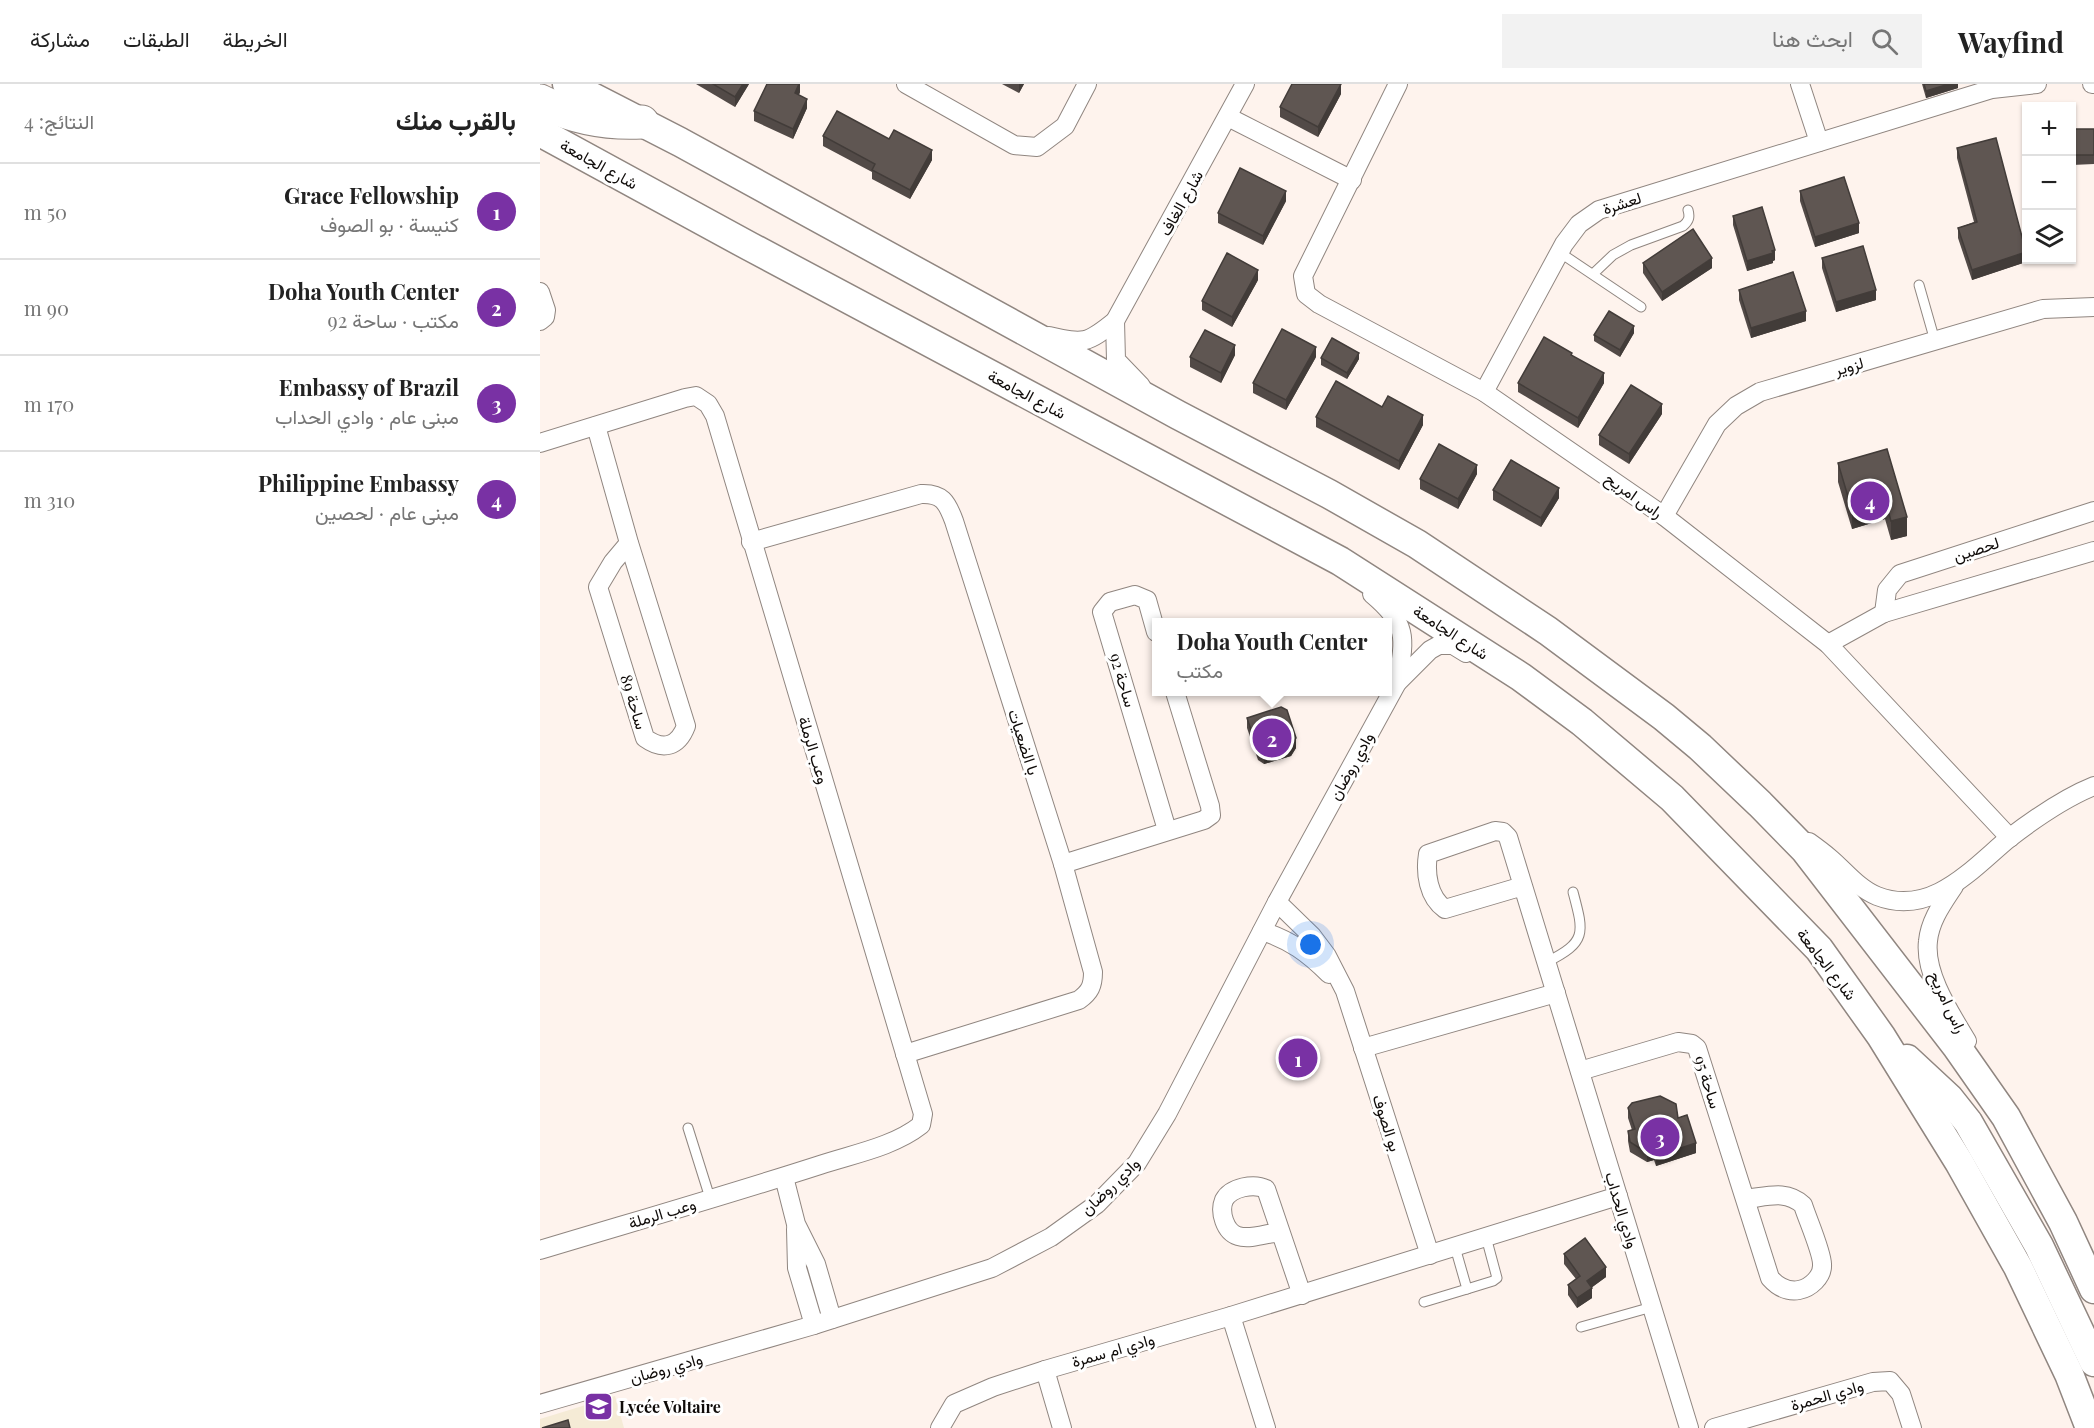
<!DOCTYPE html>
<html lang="ar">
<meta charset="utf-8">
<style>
body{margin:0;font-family:"Playfair Display",Vazirmatn,serif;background:#f2f2f2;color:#222;direction:rtl}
.controls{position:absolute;right:18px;top:18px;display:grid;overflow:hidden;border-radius:0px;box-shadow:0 2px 4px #0004}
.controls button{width:54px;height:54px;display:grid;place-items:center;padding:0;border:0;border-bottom:2px solid #e0e0e0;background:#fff;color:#222;font:30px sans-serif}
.you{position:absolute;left:771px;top:861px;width:21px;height:21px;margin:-15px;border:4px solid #fff;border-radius:50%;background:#1a73e8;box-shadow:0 0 0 9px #1a73e833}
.badge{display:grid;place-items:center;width:39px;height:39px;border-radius:50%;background:#7931a4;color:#fff;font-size:20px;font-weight:700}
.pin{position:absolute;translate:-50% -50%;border:3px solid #fff;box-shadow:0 2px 6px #0006}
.popup{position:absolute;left:612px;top:534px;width:240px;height:78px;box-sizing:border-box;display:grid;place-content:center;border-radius:0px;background:#fff;filter:drop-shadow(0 2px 4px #0005);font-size:20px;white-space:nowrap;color:#767676}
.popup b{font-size:22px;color:#222}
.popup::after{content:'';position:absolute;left:50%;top:100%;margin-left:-12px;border:12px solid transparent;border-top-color:#fff}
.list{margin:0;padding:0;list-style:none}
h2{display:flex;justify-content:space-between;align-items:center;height:78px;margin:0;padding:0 24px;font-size:26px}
h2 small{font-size:20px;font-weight:400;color:#767676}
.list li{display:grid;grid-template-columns:39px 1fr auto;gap:18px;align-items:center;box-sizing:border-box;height:96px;padding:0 24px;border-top:2px solid #e0e0e0}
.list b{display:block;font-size:22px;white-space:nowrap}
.list p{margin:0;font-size:20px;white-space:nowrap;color:#767676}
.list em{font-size:20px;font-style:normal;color:#767676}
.icon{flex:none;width:33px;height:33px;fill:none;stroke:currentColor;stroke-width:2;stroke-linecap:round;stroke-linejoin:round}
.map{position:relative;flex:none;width:1554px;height:1344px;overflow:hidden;direction:ltr}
header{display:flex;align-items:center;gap:36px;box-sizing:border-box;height:84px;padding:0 30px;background:#fff;border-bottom:2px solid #e0e0e0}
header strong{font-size:28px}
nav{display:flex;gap:33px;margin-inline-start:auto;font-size:21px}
.search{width:420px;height:54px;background:#f2f2f2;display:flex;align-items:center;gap:15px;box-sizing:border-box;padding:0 21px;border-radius:0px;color:#767676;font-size:22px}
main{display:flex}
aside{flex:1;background:#fff}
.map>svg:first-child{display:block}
</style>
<header>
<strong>Wayfind</strong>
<div class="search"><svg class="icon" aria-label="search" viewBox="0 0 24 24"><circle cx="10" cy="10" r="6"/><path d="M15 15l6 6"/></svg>ابحث هنا</div>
<nav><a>الخريطة</a><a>الطبقات</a><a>مشاركة</a></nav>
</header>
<main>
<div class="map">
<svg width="1554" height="1344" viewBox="0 0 1554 1344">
<rect width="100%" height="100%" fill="#fef3ed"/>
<polygon fill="#f5ebd6" points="75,1312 84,1344 0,1344 0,1335"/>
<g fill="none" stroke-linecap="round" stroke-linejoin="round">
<defs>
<g id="lane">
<polyline points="1019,168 1101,223"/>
<path d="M1053,190L1073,171L1091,161L1143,142C1149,137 1150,133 1148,126"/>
<polyline points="1379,201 1395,257"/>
<path d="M1007,878C1047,858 1044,849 1033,808"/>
<polyline points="148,1044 170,1114"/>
<polyline points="927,1205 953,1197 957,1194 946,1153"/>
<polyline points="884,1218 927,1205 915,1163"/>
<polyline points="1041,1243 1112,1223"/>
</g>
<g id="street">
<polyline points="366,0 474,61 497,63 525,42 547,0"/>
<polyline points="858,0 763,192 766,210 779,220 944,308 1124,432 1288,560 1470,754"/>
<polyline points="1260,0 1279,58"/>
<polyline points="1552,0 1554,0"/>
<polyline points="688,33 812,96"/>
<polyline points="0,208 6,226 5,233 0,237"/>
<polyline points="575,237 576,276 601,302"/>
<path d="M509,252C544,260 547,260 575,237L705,0"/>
<polyline points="944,308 1024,160 1039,140 1059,126 1452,5 1497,0"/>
<path d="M56,342L89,459L146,642C138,663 123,667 105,654L58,503L73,478L89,459"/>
<path d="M0,359L145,314L156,312L168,320L175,332L383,1030L381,1041C353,1063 313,1070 280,1081C187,1111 93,1138 0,1166"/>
<polyline points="1124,432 1177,340 1196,322 1220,308 1503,225 1554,223"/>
<path d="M211,458L381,410C402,409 407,418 414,437L523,780L553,888C553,902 550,908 539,916L365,970"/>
<path d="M832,510C869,541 865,554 857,599"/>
<polyline points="1344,529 1347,506 1360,490 1554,427"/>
<polyline points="616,548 607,516 595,511 570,518 562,528 627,746"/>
<polyline points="1288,560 1344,529 1554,467"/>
<path d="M1269,758C1276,763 1284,769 1291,775C1305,787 1319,805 1337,812C1391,833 1431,786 1468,755C1494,735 1524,714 1554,702"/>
<polyline points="523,780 664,736 671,731 670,722 635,608"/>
<path d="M983,802L905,825C888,813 885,789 888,770L955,747L963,748L968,753L983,802L1149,1344"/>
<path d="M1414,802C1403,819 1390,836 1388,857C1384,890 1411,930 1427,957"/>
<polyline points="737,818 772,852 787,872 805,907 890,1171"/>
<path d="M722,847C750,856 768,869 789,890"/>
<polyline points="823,964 1016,909"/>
<path d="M1040,987L1138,958L1152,960L1157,964L1230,1194C1238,1203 1247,1208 1259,1206C1270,1204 1283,1193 1282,1180C1282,1168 1267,1134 1263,1121C1246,1105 1226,1113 1205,1115"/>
<polyline points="244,1093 256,1140 276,1180 292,1235"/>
<polyline points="256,1145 257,1184 274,1241"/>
<path d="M740,1148C728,1149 710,1156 698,1152C685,1148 679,1128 684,1116C691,1103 714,1099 726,1105L762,1211"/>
<polyline points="691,1232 726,1344"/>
<polyline points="505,1286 522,1344"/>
<polyline points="0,1320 274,1241 452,1184 511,1153 557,1120 597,1079 627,1030 737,818 857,599 890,566 899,561 913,561 926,569"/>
<polyline points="400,1344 414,1320 453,1303 505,1286 691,1232 1078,1112"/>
<polyline points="1174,1344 1333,1298 1350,1297 1361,1310 1372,1344"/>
</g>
<g id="primary">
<polyline points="27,0 140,58 638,331 789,410 877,460 1008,547 1124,633 1160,663 1220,720 1265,766 1417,963 1466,1033 1523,1138 1554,1205"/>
<polyline points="0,48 209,162 800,477 981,593 1042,638 1132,714 1279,865 1341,952 1419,1078 1478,1183 1529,1290 1550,1344"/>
<polyline points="1367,975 1409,1014 1428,1038 1499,1162 1554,1278"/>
</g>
<path id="highway" d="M0,17C33,34 65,40 102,38"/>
</defs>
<use href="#lane" stroke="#908680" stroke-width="11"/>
<use href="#street" stroke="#908680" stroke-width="20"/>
<use href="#primary" stroke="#908680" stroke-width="31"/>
<use href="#highway" stroke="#908680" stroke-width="35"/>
<use href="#lane" stroke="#fff" stroke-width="9"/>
<use href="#street" stroke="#fff" stroke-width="18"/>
<use href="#primary" stroke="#fff" stroke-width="28"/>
<use href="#highway" stroke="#fff" stroke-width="33"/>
</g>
<g fill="#524a47">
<polygon points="156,0 209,0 195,23"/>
<polygon points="260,0 260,8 259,11 267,24 253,55 214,37 214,27"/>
<polygon points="462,0 484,0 479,9"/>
<polygon points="1382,0 1418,0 1418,4 1386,14"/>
<polygon points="801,10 778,53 740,33 740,23"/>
<polygon points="1532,45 1554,45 1554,80 1532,81"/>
<polygon points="283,52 349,55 392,76 370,115 332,95 332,88 283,62"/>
<polygon points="1417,64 1486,178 1432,196 1418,154 1418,144 1434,138 1417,74"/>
<polygon points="1260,107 1319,149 1275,163 1260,117"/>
<polygon points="746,117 723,161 678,139 678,129"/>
<polygon points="1193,132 1235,176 1233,177 1233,179 1207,187 1193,141"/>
<polygon points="1282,174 1336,216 1296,228 1282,184"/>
<polygon points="1103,179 1172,184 1122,217 1103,189"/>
<polygon points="718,196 692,243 662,226 662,217"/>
<polygon points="1199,206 1266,237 1211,254 1199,216"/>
<polygon points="1094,249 1080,273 1054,257 1054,251"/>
<polygon points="695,271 681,299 650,283 650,273"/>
<polygon points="1032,271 1064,299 1038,344 978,308 978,299"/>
<polygon points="776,273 746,326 713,309 713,299"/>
<polygon points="781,274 819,275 807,295 781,281"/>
<polygon points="842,323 883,341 859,386 776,343 776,333"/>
<polygon points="1122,330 1089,380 1059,361 1059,351"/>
<polygon points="1347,365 1367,452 1351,456 1345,435 1312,445 1298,398 1298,379"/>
<polygon points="937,390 918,425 880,405 880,395"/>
<polygon points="953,406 1019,414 1001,443 953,416"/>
<polygon points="707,634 756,664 751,672 724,680 718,676 707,644"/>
<polygon points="1088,1024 1138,1034 1156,1069 1116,1082 1114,1076 1107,1078 1090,1068 1088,1057 1088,1047 1092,1046 1088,1034"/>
<polygon points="1024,1170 1066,1193 1052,1203 1052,1214 1037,1224 1028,1211 1028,1201 1036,1195 1024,1180"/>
</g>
<g fill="#423c39">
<polygon points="203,0 209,0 195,23 195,13"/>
<polygon points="259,0 260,0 260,8 255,19 255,9"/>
<polygon points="479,0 484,0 479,9"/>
<polygon points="801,0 801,10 778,53 778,43"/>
<polygon points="1409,0 1418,0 1418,4 1386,14 1386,7"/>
<polygon points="267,15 267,24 253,55 253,45"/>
<polygon points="392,66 392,76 370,115 370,106"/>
<polygon points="746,107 746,117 723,161 723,152"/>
<polygon points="1319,139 1319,149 1275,163 1275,153"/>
<polygon points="1235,166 1235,176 1233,177 1233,179 1207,187 1207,177"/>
<polygon points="1486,168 1486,178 1432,196 1432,186"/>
<polygon points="1172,174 1172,184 1122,217 1122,208"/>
<polygon points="718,186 718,196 692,243 692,233"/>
<polygon points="1336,206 1336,216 1296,228 1296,218"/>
<polygon points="1266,227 1266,237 1211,254 1211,244"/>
<polygon points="1094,242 1094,249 1080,273 1080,266"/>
<polygon points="695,261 695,271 681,299 681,289"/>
<polygon points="776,263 776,273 746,326 746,316"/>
<polygon points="819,269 819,275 807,295 807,289"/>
<polygon points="1064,289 1064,299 1038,344 1038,334"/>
<polygon points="1122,320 1122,330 1089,380 1089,370"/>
<polygon points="883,331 883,341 859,386 859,377"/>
<polygon points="937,381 937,390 918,425 918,415"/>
<polygon points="1019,404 1019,414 1001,443 1001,434"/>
<polygon points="1345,416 1345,435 1312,445 1312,426"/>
<polygon points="1367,433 1367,452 1351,456 1351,437"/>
<polygon points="756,654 756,664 751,672 724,680 724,670"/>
<polygon points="1156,1059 1156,1069 1116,1082 1116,1072"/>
<polygon points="1114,1066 1114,1076 1107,1078 1107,1069"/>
<polygon points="1066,1183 1066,1193 1047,1207 1047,1197"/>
<polygon points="1052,1204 1052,1214 1037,1224 1037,1214"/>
</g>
<g fill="#5f5652" stroke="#423c39" stroke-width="1.5">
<polygon points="173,0 203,0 195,13"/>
<polygon points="227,0 259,0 255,9 267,15 253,45 214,27"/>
<polygon points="752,0 801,0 778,43 740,23"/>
<polygon points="1384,0 1409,0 1386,7"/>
<polygon points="297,27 349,55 354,46 392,66 370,106 332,86 335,80 283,52"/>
<rect x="1532" y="45" width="22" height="26"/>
<polygon points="1456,54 1486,168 1432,186 1418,144 1437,138 1417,64"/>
<polygon points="700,84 746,107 723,152 678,129"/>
<polygon points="1304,93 1319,139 1275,153 1260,107"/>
<polygon points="1222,123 1235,166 1232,167 1233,169 1207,177 1193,132"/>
<polygon points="1153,145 1172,174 1122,208 1103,179"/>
<polygon points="1323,162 1336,206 1296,218 1282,174"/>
<polygon points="687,169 718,186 692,233 662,217"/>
<polygon points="1253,188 1266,227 1211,244 1199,206"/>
<polygon points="1069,227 1094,242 1080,266 1054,251"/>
<polygon points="742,245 776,263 746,316 713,299"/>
<polygon points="665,246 695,261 681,289 650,273"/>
<polygon points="1004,253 1032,269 1031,271 1064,289 1038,334 978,299"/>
<polygon points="792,254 819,269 807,289 781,274"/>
<polygon points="796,297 842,323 848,312 883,331 859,377 776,333"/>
<polygon points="1091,301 1122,320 1089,370 1059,351"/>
<polygon points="899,360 937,381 918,415 880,395"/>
<polygon points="1347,365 1367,433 1351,437 1345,416 1312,426 1298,379"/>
<polygon points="971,376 1019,404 1001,434 953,406"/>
<polygon points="741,623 747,626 756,654 751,662 724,670 718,666 707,634"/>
<polygon points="1120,1012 1136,1020 1138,1034 1147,1031 1156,1059 1116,1072 1114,1066 1107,1069 1090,1058 1088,1047 1095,1045 1088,1024 1092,1019"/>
<polygon points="1045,1154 1066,1183 1047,1197 1052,1204 1037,1214 1028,1201 1040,1192 1024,1170"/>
<polygon points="28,1336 30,1344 2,1344"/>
</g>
<defs>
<symbol id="school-square" viewBox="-11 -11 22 22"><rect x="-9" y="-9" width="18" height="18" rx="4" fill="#7931a4" stroke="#fff"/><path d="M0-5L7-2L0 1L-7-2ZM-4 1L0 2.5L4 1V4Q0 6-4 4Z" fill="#fff"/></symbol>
</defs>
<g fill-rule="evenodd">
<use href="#school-square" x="42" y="1306" width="33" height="33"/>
</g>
<g text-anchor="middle" stroke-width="6" stroke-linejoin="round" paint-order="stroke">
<g font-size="16" fill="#0f0b09" stroke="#fff">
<text transform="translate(59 80) rotate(29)" y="6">شارع الجامعة</text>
<text transform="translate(641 119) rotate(-61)" y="6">شارع الغاف</text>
<text transform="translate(1082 119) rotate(-18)" y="6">لعشرة</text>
<text transform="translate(1309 282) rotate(-16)" y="6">لزوير</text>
<text transform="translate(487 310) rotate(28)" y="6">شارع الجامعة</text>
<text transform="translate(1094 411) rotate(35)" y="6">راس امريح</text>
<text transform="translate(1436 465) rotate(-18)" y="6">لحصين</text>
<text transform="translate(911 548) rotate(33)" y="6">شارع الجامعة</text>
<text transform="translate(583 596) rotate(73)" y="6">ساحة 92</text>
<text transform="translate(94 618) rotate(73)" y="6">ساحة 89</text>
<text transform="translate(484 658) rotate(72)" y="6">با الضعيات</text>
<text transform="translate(274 666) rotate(73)" y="6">وعب الرملة</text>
<text transform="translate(811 682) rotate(-61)" y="6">وادي روضان</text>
<text transform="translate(1287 880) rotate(52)" y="6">شارع الجامعة</text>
<text transform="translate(1408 918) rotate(65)" y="6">راس امريح</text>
<text transform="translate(1168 998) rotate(72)" y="6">ساحة 95</text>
<text transform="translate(847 1039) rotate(72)" y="6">بو الصوف</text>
<text transform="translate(570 1102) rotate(-44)" y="6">وادي روضان</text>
<text transform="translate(1082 1126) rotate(73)" y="6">وادي الحداب</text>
<text transform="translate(122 1129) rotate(-17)" y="6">وعب الرملة</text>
<text transform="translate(573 1266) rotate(-16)" y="6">وادي ام سمرة</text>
<text transform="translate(126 1284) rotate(-16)" y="6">وادي روضان</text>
<text transform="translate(1287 1311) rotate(-16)" y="6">وادي الحمرة</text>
</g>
<g font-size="16" font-weight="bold" fill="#0f0b09" stroke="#fff" text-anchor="start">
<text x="79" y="1329">Lycée Voltaire</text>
</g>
</g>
</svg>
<div class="controls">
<button>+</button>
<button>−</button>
<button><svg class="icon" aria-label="layers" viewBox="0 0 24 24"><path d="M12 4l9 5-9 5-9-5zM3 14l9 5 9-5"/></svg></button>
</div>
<div class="you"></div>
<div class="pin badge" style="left:758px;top:974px">1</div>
<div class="pin badge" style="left:732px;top:654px">2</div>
<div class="popup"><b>Doha Youth Center</b>مكتب</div>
<div class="pin badge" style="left:1120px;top:1053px">3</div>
<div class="pin badge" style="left:1330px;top:417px">4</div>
</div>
<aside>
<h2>بالقرب منك<small>النتائج: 4</small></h2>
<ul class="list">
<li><span class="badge">1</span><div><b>Grace Fellowship</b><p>كنيسة · بو الصوف</p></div><em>50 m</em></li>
<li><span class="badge">2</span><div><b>Doha Youth Center</b><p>مكتب · ساحة 92</p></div><em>90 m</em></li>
<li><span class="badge">3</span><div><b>Embassy of Brazil</b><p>مبنى عام · وادي الحداب</p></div><em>170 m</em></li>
<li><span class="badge">4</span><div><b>Philippine Embassy</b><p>مبنى عام · لحصين</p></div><em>310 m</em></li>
</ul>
</aside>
</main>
